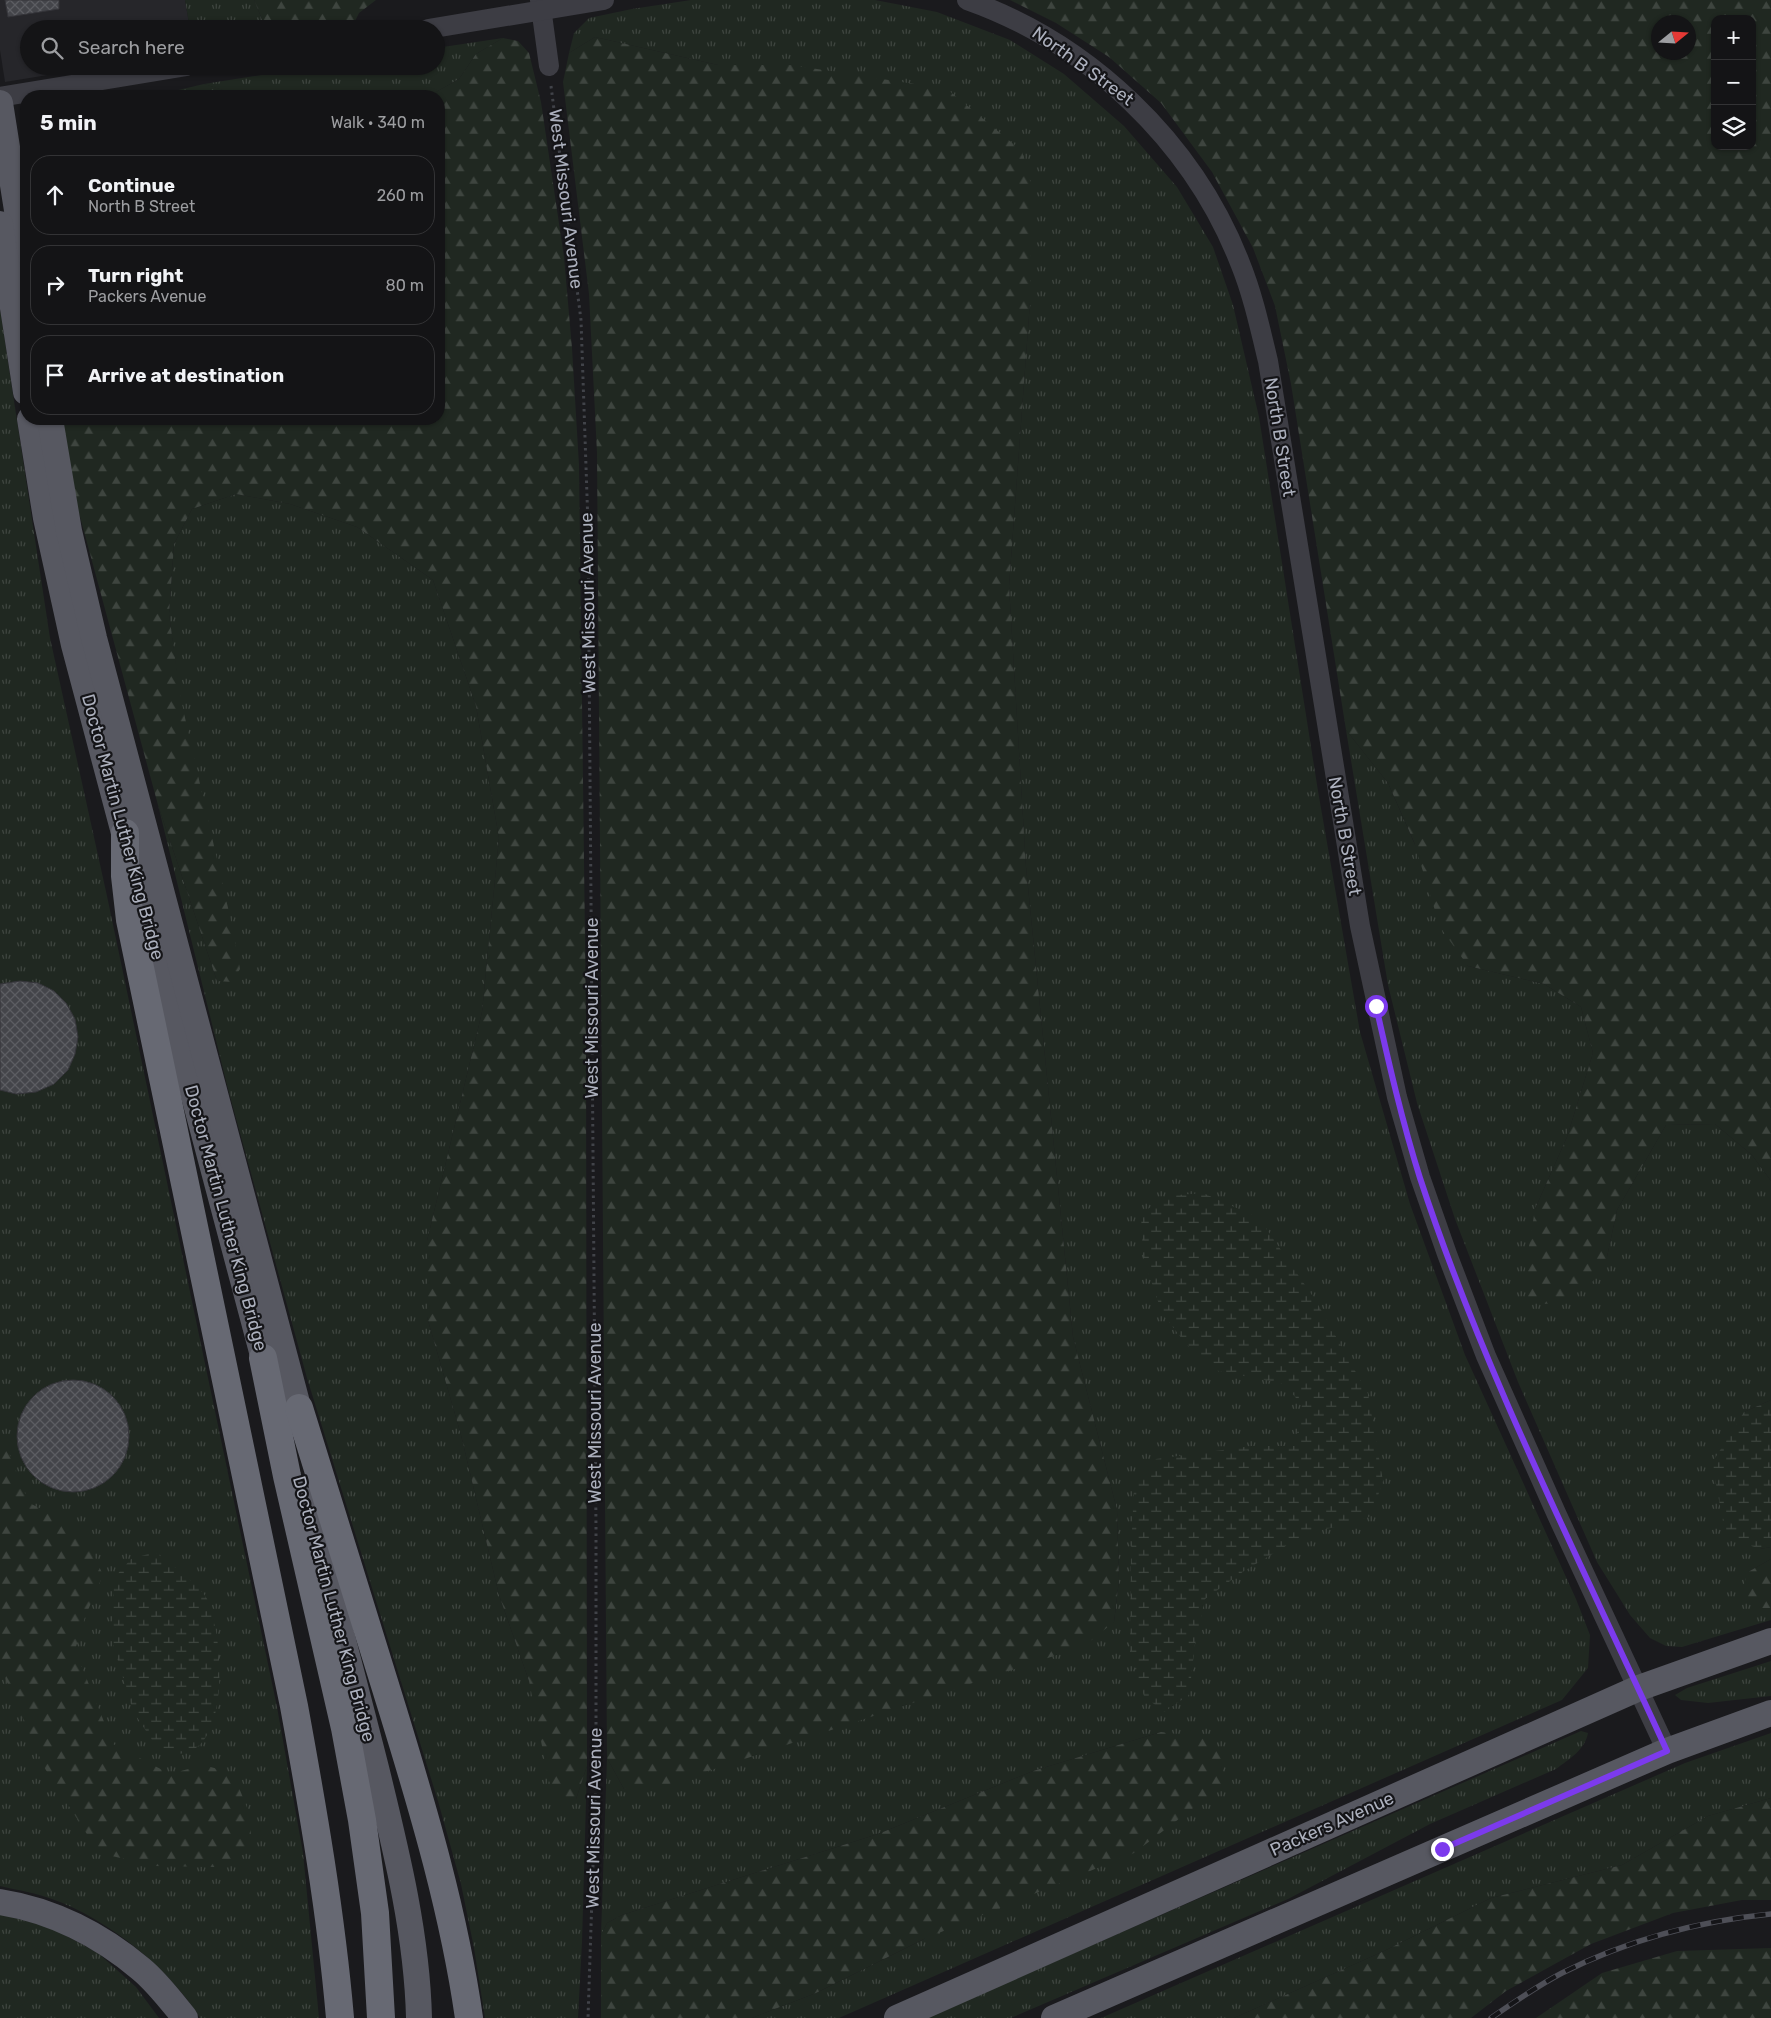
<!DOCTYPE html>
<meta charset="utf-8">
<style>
body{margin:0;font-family:Rubik,sans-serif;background:#1d1d1f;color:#f1f3f6}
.controls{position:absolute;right:15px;top:15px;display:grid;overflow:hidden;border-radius:10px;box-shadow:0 1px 4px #0004}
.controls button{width:45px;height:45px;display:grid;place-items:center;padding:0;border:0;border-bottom:1px solid #333335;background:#141416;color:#f1f3f6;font:25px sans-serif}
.compass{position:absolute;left:1651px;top:15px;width:45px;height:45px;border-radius:50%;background:#141416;box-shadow:0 1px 4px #0004;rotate:72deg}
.stop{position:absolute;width:15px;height:15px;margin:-11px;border:4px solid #7c3aed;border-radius:50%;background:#fff}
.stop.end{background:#7c3aed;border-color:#fff;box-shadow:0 1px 5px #0008}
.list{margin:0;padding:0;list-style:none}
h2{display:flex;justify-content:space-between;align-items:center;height:65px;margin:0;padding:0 20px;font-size:21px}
h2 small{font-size:16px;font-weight:400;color:#9d9ea1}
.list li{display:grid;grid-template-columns:32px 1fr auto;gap:15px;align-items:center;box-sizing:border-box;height:80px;margin:0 10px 10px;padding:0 10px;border:1px solid #333335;border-radius:20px}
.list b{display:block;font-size:19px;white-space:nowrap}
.list p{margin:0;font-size:16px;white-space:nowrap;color:#9d9ea1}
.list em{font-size:16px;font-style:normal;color:#9d9ea1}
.icon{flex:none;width:28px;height:28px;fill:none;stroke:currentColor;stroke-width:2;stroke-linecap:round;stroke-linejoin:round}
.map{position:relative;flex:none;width:1771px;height:2018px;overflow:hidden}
.search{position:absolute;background:#141416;box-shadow:0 1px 4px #0004;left:20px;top:20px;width:425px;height:55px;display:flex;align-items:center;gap:12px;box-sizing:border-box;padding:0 18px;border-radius:28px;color:#9d9ea1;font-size:19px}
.panel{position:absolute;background:#141416;box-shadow:0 1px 4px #0004;left:20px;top:90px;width:425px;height:335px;border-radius:20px}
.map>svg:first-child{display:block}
</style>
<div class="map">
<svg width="1771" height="2018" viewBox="0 0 1771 2018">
<defs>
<pattern id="grass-tufts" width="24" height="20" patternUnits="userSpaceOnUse" patternTransform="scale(1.25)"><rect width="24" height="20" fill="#202821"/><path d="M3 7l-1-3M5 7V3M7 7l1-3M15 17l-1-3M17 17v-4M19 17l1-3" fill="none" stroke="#3e453f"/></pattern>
<pattern id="forest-firs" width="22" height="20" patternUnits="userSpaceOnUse" patternTransform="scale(1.25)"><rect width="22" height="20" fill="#202821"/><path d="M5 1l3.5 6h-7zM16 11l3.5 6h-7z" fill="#3e453f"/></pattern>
<pattern id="wetland-marsh" width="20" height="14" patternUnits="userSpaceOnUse" patternTransform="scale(1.25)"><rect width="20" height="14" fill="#202821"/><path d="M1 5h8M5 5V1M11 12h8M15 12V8" fill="none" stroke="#3e453f"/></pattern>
<pattern id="building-cross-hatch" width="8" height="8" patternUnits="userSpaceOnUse" patternTransform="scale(1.25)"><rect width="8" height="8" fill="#44454a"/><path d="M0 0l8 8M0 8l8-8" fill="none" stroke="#5c5d62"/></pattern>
</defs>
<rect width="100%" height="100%" fill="#1a1a1d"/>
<polygon fill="#26262a" points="0,0 185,0 190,29 29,29 29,66 103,66 5,82 0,50"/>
<g fill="url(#grass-tufts)">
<polygon points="185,0 254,0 266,29 190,29"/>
<polygon points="691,0 875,0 937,12 1010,40 1064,74 1124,126 1177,187 1213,247 1233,305 1259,417 1318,791 1360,1032 1410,1204 1465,1355 1576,1599 1590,1635 1588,1668 1562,1700 839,2018 752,2018 816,1993 924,1939 1161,1732 1033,1771 878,1834 622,1915 607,1923 601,1935 607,1758 624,1789 1114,1622 1119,1580 1117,1510 1073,1337 1026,867 1009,586 1030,302 791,65 718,65 595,37 569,53 574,33 589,18 632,9"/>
<polygon points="503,38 476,54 459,79 429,96 241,96 204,84 319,66 436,66 436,48"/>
<path d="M0,309L50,638L107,896L277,1707L303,1853L319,2018H200C169,1968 108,1919 52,1899C36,1893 17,1890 0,1886Z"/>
<polygon points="236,494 290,504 357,527 433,580 476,706 499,838 482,1012 427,1241 427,1317 461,1435 499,1595 529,1681 576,1799 587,1766 582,1942 578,2018 485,2018 474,1948 461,1884 438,1801 307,1378 228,1089 158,805 217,981 169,614 174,544 192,509"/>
<polygon points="1346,730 1388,783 1468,966 1544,984 1581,1007 1593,1053 1567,1137 1535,1209 1607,1257 1617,1210 1666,1125 1715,1124 1752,1155 1771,1181 1771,1400 1744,1412 1760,1549 1771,1547 1771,1559 1748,1572 1760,1608 1771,1608 1771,1620 1682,1647 1666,1646 1650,1638 1630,1615 1597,1562 1518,1382 1455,1219 1417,1103 1388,985"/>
<polygon points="1771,1661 1771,1696 1708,1703 1681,1700 1675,1695 1687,1688"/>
<path d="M1581,1731L1588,1733C1585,1750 1569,1759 1556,1769L1430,1824L1288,1899L1011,2018H926Z"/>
<polygon points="1771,1733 1771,1798 1708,1816 1622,1865 1491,1898 1384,1951 1234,2018 1101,2018 1685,1763"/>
<polygon points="0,1914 52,1928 98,1953 136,1987 159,2018 0,2018"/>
</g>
<g fill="url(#forest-firs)" fill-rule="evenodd">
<polygon points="254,0 376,0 359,13 352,27 266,29"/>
<path d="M1010,0H1771V1181L1752,1155L1715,1124L1666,1125L1617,1210L1607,1257L1591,1284L1557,1303L1542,1304L1528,1297L1524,1277L1535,1209L1567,1137L1593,1053L1581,1007L1544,984L1468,966L1440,927L1414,842L1388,783L1346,730L1291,384L1275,306L1253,248L1212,172L1161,103L1109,57L1056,23ZM1715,19H1752V146H1715ZM1658,22H1688V52H1658Z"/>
<polygon points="595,37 718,65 791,65 947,89 1022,151 1032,188 1030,302 1009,586 1026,867 1073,1337 1117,1510 1119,1580 1114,1622 1084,1646 654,1789 624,1789 607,1758 597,453 589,294 563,82 569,53"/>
<polygon points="503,38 518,41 529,53 541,102 564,257 572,348 579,465 586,1018 587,1766 576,1799 557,1798 549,1781 529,1681 499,1595 461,1435 427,1317 427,1241 482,1012 499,838 476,706 433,580 357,527 290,504 236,494 192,509 174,544 169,614 181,700 233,930 240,969 232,982 217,981 158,805 66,465 59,419 439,419 439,96 429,96 459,79 476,54"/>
<polygon points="204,84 240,95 241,96 170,96 174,91"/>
<polygon points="0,1431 29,1503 81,1528 103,1575 85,1617 75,1650 113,1744 170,1774 203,1765 233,1773 250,1815 252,1851 214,1867 155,1866 99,1853 44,1767 0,1666"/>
<polygon points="1771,1559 1771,1608 1760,1608 1741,1593 1748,1572"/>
<polygon points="1161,1732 1205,1738 1224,1754 1221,1787 1134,1853 924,1939 816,1993 752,2018 601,2018 601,1935 607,1923 622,1915 878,1834 1033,1771"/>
<polygon points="1771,1798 1771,1900 1742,1900 1673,1913 1591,1944 1506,1991 1471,2018 1234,2018 1384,1951 1491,1898 1622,1865 1708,1816"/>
<polygon points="1771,1948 1771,2018 1536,2018 1602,1973 1677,1951"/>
</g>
<g fill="url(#wetland-marsh)">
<polygon points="1203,1193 1259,1218 1316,1301 1368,1394 1383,1481 1371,1516 1346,1525 1309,1532 1244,1571 1205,1599 1195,1644 1189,1695 1164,1712 1144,1696 1130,1654 1131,1552 1134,1488 1156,1459 1252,1446 1295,1446 1302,1405 1284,1384 1214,1370 1186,1344 1162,1313 1143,1257 1141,1214 1166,1196"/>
<polygon points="1771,1400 1771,1547 1760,1549 1726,1537 1712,1463 1744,1412"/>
<path d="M155,1552C168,1562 202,1586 208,1601C222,1634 230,1733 191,1751C184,1755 169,1754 161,1754L133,1711L112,1641L114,1578L131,1559Z"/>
</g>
<g fill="url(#building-cross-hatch)" stroke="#343439">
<polygon points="5,0 59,0 59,9 8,17"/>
<polygon points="20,981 38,983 54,991 66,1003 75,1019 78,1037 75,1054 68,1070 54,1084 36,1092 16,1094 0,1090 0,984"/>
<circle cx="73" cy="1436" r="56"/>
</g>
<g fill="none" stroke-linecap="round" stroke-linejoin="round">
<polyline stroke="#414349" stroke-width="3" stroke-dasharray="2.5 4" stroke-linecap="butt" points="551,86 581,320 588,525 596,1529 596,1774 588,2018"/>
<g stroke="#3d3d44" stroke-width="20">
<polyline points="540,0 549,66"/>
<path d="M967,0C1089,43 1193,142 1240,263C1253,295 1260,328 1268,361L1360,926L1397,1097L1420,1177L1447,1254L1486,1356L1557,1515L1667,1751"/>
<polyline points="428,29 604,0"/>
<polyline points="0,97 187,66"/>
</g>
<g stroke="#575861" stroke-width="26">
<polyline points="0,103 26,267"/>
<polyline points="0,224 26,392"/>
<polyline points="30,419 46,518 74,645 269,1378"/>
<polyline points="50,419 69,531 94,638 304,1429"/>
<path d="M305,1500C330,1588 353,1678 376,1768C396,1850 417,1933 419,2018"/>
<path d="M0,1902C52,1910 101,1935 141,1969C158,1983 171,2001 185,2018"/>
<polyline points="897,2018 1639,1688 1771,1641"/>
<polyline points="1054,2018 1667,1751 1771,1713"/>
</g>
<g stroke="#676973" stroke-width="28">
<path d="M125,833V876L130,920L294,1706C313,1810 331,1913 340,2018"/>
<polyline points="263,1358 287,1476 345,1728 362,1820 375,1913 381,2018"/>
<path d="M299,1408C330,1509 362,1610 393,1711C424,1812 454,1913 469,2018"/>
</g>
<defs>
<path id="rail" d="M1491,2018C1514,2002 1537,1986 1562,1973C1628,1940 1698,1921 1771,1914"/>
</defs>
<use href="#rail" stroke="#4e4f57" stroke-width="5.5"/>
<use href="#rail" stroke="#151518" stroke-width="4" stroke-dasharray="11" stroke-linecap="butt"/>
</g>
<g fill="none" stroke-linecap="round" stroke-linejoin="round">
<path stroke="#7c3aed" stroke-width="6" d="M1376,1006C1389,1064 1402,1121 1420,1178C1485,1376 1581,1562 1667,1751L1442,1849"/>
</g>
<g text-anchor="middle" stroke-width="4.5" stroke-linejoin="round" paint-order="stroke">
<g font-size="18" fill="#acb0bd" stroke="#151518">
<text transform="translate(1083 66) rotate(36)" y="6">North B Street</text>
<text transform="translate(566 199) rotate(83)" y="6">West Missouri Avenue</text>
<text transform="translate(1280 437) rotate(81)" y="6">North B Street</text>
<text transform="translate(588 603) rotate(-91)" y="6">West Missouri Avenue</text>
<text transform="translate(123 827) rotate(75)" y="6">Doctor Martin Luther King Bridge</text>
<text transform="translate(1345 836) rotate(80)" y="6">North B Street</text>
<text transform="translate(592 1008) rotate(-90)" y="6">West Missouri Avenue</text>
<text transform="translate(226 1218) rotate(75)" y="6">Doctor Martin Luther King Bridge</text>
<text transform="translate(595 1413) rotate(-90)" y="6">West Missouri Avenue</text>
<text transform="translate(334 1609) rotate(75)" y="6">Doctor Martin Luther King Bridge</text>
<text transform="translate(594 1818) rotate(-89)" y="6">West Missouri Avenue</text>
<text transform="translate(1332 1824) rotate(-24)" y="6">Packers Avenue</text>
</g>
</g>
</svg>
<div class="controls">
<button>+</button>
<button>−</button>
<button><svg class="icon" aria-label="layers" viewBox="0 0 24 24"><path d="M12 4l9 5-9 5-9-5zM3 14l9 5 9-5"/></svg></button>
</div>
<svg class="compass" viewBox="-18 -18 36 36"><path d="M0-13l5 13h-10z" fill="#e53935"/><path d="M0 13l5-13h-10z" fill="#9d9ea1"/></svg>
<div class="stop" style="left:1376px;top:1006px"></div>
<div class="stop end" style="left:1442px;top:1849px"></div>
<div class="search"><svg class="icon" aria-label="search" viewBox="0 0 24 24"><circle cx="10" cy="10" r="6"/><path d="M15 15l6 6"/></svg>Search here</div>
<section class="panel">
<h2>5 min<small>Walk · 340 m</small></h2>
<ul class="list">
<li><svg class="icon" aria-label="ahead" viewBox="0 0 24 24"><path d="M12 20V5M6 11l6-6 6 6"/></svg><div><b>Continue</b><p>North B Street</p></div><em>260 m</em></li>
<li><svg class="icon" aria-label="right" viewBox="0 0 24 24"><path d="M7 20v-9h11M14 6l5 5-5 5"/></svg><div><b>Turn right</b><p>Packers Avenue</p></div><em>80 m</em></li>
<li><svg class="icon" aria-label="arrive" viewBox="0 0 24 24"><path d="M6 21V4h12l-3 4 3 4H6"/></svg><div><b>Arrive at destination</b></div></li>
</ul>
</section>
</div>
